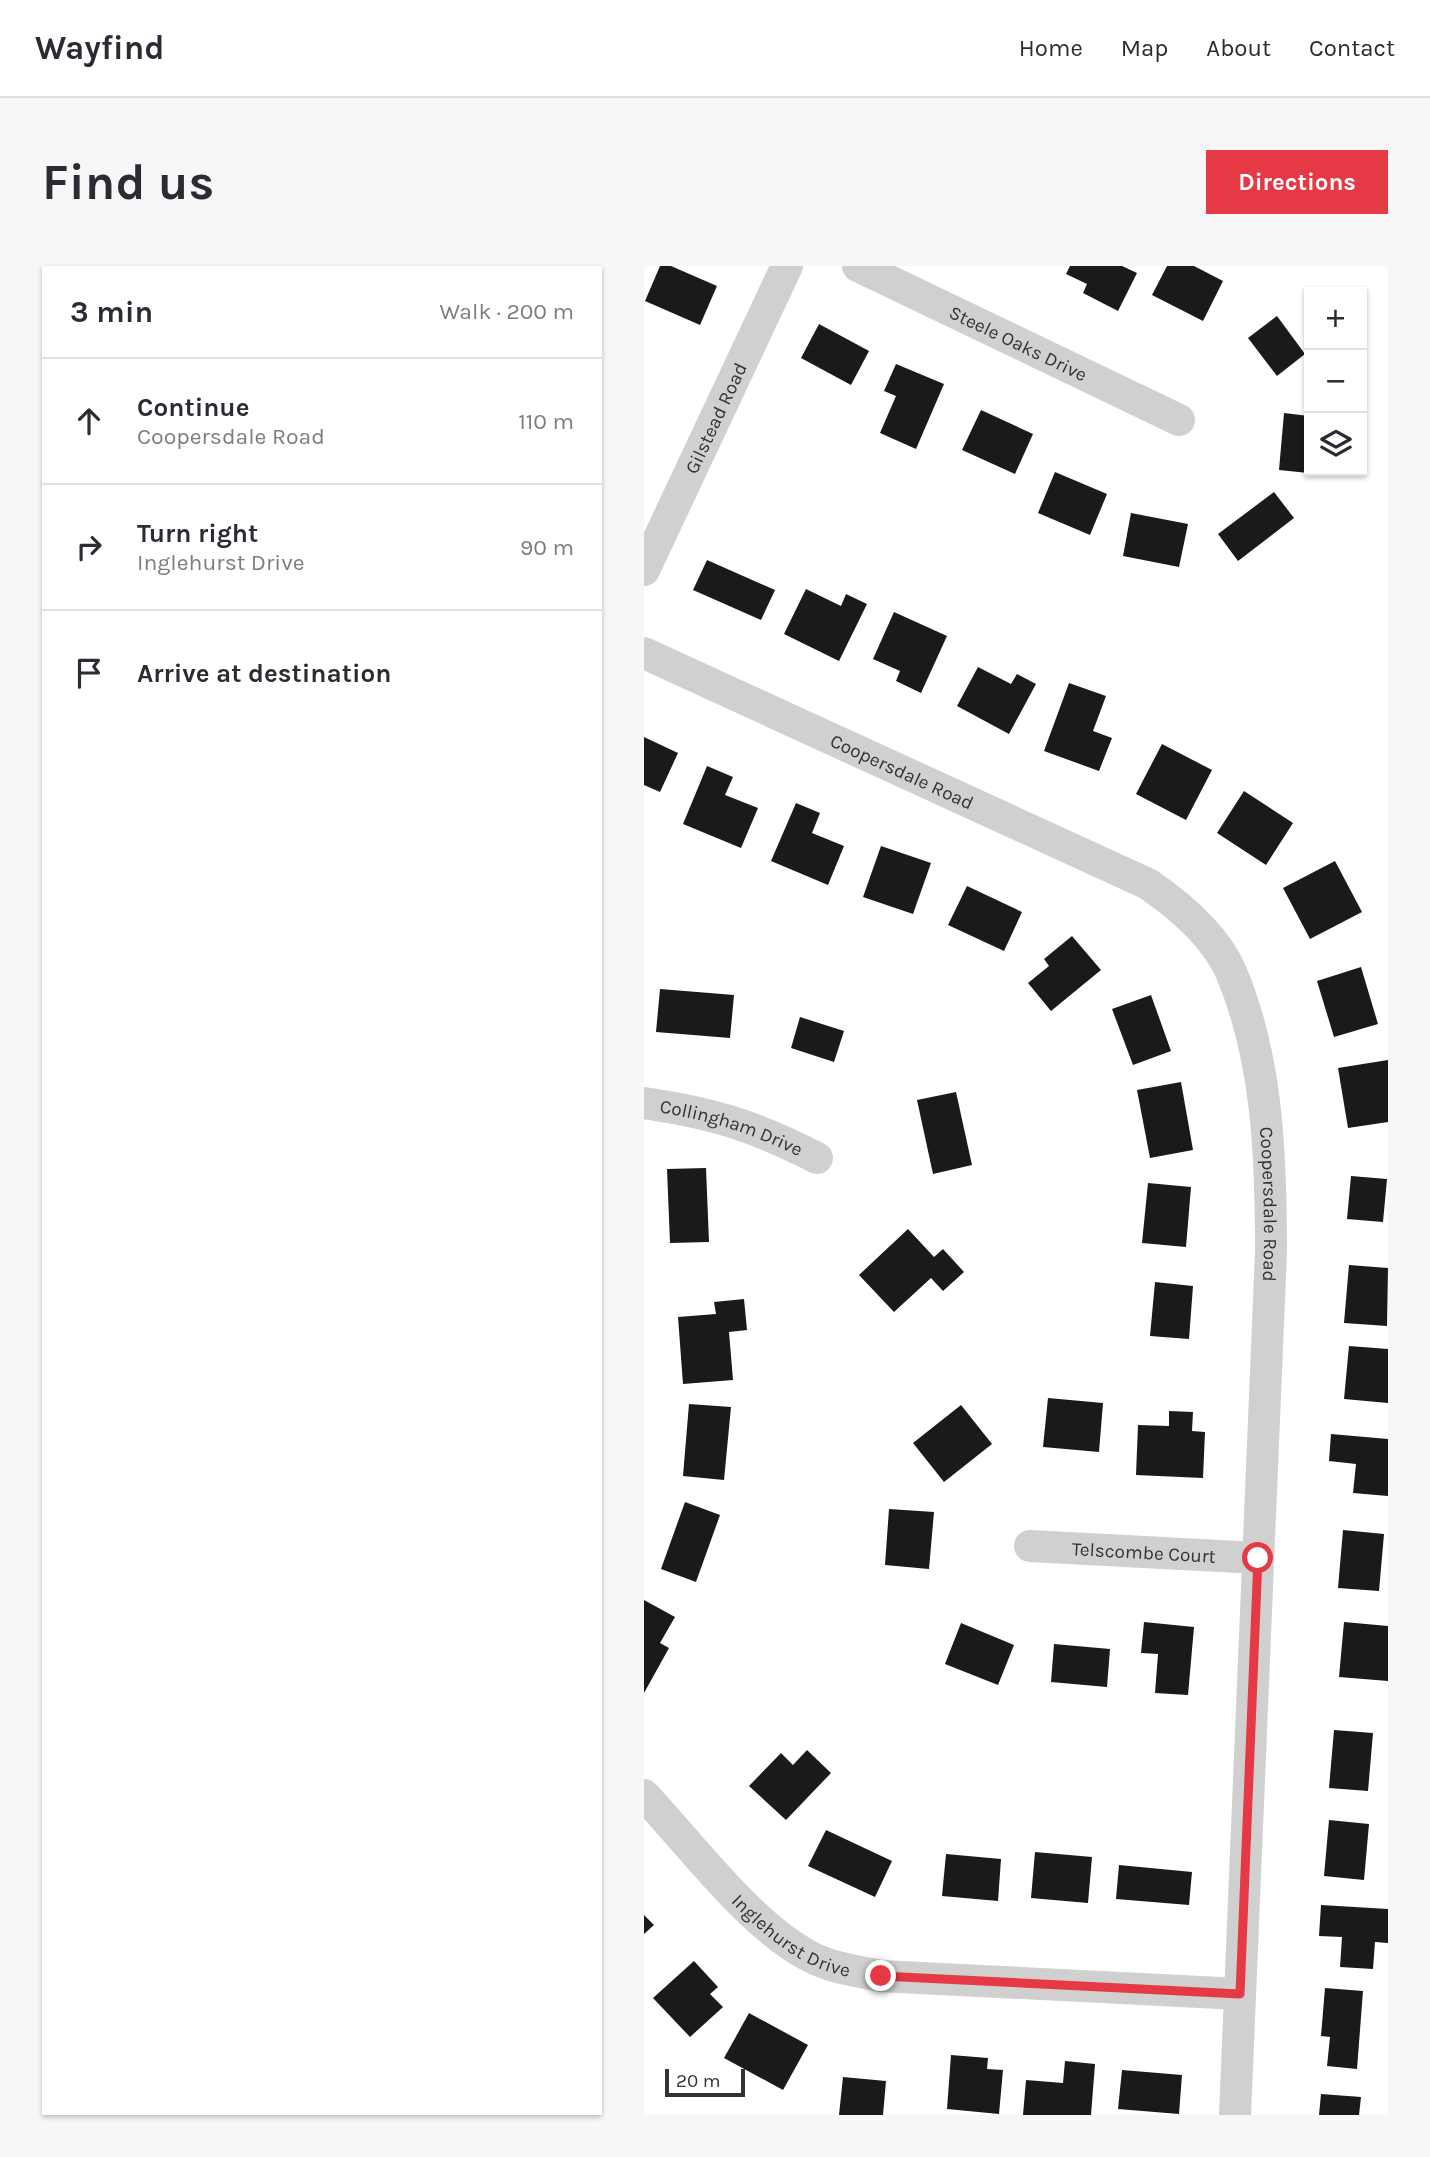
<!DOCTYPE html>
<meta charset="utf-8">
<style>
body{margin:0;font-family:Karla,sans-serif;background:#f7f7f7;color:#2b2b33}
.controls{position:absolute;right:21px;top:21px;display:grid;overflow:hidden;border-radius:0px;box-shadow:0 2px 5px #0004}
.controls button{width:63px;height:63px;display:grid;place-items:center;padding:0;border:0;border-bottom:2px solid #e1e1e2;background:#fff;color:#2b2b33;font:35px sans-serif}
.scale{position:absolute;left:21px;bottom:18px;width:80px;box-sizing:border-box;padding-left:7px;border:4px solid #333;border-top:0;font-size:19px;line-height:24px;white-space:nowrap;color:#333;-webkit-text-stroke:5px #fff;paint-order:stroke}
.stop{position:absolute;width:21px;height:21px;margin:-16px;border:5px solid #e63946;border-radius:50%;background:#fff}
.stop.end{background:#e63946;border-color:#fff;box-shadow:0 2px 7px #0008}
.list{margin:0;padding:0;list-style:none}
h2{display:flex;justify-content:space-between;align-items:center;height:91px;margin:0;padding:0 28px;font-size:30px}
h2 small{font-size:23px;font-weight:400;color:#7c7c81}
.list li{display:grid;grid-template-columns:46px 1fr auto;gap:21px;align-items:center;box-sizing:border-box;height:126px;padding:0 28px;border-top:2px solid #e1e1e2}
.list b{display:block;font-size:26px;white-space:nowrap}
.list p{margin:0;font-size:23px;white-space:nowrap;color:#7c7c81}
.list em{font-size:23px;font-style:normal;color:#7c7c81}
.icon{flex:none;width:38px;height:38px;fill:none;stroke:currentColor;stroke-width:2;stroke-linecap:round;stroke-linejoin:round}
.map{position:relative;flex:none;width:744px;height:1849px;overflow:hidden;border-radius:0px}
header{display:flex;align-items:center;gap:42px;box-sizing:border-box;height:98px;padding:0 35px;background:#fff;border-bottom:2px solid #e1e1e2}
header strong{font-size:33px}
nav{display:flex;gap:38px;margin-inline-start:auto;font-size:24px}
.intro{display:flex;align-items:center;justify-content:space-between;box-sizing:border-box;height:168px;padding:0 42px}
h1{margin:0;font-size:49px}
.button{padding:18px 32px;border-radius:0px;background:#e63946;color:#fff;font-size:24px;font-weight:700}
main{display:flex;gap:42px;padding:0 42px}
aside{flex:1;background:#fff;border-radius:0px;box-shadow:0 2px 5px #0004}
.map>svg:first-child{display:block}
</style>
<header>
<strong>Wayfind</strong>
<nav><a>Home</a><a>Map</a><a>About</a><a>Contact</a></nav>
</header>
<div class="intro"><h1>Find us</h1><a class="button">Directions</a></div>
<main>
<aside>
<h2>3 min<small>Walk · 200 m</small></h2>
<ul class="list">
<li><svg class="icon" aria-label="ahead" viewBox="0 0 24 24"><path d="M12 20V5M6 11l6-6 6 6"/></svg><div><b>Continue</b><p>Coopersdale Road</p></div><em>110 m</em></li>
<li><svg class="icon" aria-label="right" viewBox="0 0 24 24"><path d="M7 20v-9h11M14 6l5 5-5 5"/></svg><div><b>Turn right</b><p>Inglehurst Drive</p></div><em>90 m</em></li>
<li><svg class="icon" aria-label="arrive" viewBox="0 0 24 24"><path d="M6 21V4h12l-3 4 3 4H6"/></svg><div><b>Arrive at destination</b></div></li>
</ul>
</aside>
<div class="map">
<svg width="744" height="1849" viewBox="0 0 744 1849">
<rect width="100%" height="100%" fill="#fff"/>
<g fill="#1a1a1a">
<polygon points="16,0 27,0 73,20 56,59 1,35"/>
<polygon points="426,0 478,0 493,7 474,45 439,27 443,18 422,8"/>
<polygon points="523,0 550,0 579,15 559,55 508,29"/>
<polygon points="633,50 661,88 633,110 604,72"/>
<polygon points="175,58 225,85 207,119 157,92"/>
<polygon points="252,98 300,118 272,183 236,167 252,130 240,125"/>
<polygon points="337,144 389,168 371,208 318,184"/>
<polygon points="640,147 665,150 665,205 674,205 674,208 635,204"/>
<polygon points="411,206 463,228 446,269 394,247"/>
<polygon points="630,226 650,252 594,295 574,268"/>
<polygon points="487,247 544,258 535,301 479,290"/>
<polygon points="63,294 131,324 117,354 49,324"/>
<polygon points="162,323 197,340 202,328 223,338 195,395 140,368"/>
<polygon points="250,346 303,370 277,427 252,415 256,405 229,393"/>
<polygon points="334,401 367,418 373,408 392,418 365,468 313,440"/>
<polygon points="425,417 462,430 449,465 468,472 455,505 400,485"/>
<polygon points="0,471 34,487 16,526 0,519"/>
<polygon points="518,478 568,504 542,554 492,528"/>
<polygon points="63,500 89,511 81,529 114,542 97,582 39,558"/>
<polygon points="600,525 649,557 622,599 573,567"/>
<polygon points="152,537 176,547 168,567 200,580 184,619 127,595"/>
<polygon points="237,580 287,597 269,648 219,631"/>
<polygon points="691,595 718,646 666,673 639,622"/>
<polygon points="323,620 378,646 360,685 304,659"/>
<polygon points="428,670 457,704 407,745 384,717 405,700 400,693"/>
<polygon points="717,701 734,758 690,771 673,715"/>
<polygon points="16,723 90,729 86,772 12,766"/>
<polygon points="507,729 527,785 489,799 468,743"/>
<polygon points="156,751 200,765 190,796 147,782"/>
<polygon points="744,794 744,856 704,862 694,802"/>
<polygon points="537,816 549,884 506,892 493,824"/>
<polygon points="312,826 328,899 289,908 273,834"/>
<polygon points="62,902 65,976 26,977 23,903"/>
<polygon points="707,910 743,913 739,956 703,953"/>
<polygon points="504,917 547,921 542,981 498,977"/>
<polygon points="264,963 290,991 299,983 320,1006 299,1025 287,1012 250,1046 215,1009"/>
<polygon points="705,999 744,1002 743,1060 700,1057"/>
<polygon points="511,1016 549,1020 545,1073 506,1070"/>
<polygon points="100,1033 103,1064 85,1066 89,1114 39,1118 34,1051 72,1048 70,1036"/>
<polygon points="705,1080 744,1083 744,1137 700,1133"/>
<polygon points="404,1132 459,1137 455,1186 399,1181"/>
<polygon points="45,1138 87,1141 80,1214 39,1210"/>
<polygon points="317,1139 348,1178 300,1216 269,1177"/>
<polygon points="525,1145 549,1146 548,1165 561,1166 559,1212 492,1209 494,1159 525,1160"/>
<polygon points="687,1168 744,1173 744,1230 709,1227 712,1198 685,1195"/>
<polygon points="41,1236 76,1249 52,1316 17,1303"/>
<polygon points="245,1243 290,1246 285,1303 241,1299"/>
<polygon points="699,1264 740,1268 735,1325 694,1322"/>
<polygon points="0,1334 31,1351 16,1377 25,1382 0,1427"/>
<polygon points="500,1356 550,1361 544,1429 511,1427 514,1388 497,1387"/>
<polygon points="700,1356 744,1360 744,1415 695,1411"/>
<polygon points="317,1357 370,1379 354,1419 301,1398"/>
<polygon points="410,1378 466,1383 463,1421 407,1416"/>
<polygon points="690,1464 729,1467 724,1525 685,1522"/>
<polygon points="163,1484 187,1507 142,1554 105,1520 137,1487 149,1499"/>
<polygon points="685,1554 725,1558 720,1614 680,1610"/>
<polygon points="182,1564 248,1595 231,1631 164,1600"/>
<polygon points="391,1586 448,1591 444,1637 387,1632"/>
<polygon points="302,1588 357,1593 354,1635 298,1630"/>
<polygon points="475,1599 548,1606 545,1639 472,1633"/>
<polygon points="677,1639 744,1643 744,1677 731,1676 729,1703 696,1701 698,1671 675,1670"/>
<polygon points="0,1649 10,1659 0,1668"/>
<polygon points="50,1695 74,1721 66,1728 79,1741 46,1771 9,1732"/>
<polygon points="681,1722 719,1725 713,1803 683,1800 686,1771 677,1770"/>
<polygon points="105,1747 164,1779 139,1824 80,1792"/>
<polygon points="307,1789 344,1792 343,1803 359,1804 355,1848 303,1843"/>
<polygon points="421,1795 451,1798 447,1849 379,1849 382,1814 419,1817"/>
<polygon points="478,1804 538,1809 535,1848 474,1843"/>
<polygon points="199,1811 242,1815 239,1849 195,1849"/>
<polygon points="677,1828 717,1831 715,1849 675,1849"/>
</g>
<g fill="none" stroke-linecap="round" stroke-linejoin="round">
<g stroke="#d0d0d0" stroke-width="32">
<path id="s1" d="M214,0L535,154"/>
<path id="s2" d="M0,304L143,0"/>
<path id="s3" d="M0,387L504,618C536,640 571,669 587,706C624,793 627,892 627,985L591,1849"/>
<path id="s4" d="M0,837C69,847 111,860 173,892"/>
<path id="s5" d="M386,1280L614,1292"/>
<path id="s6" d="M0,1529C47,1579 105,1658 165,1690C187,1702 212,1705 237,1710L596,1728"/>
</g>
</g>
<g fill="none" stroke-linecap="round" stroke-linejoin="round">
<polyline stroke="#e63946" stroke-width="9" points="237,1710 596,1728 614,1292"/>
</g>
<g text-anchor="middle" stroke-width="7" stroke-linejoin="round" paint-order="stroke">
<g font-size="19" fill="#333" stroke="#fff">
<text dy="7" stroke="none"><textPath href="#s1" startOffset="178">Steele Oaks Drive</textPath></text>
<text dy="7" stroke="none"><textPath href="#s2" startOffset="168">Gilstead Road</textPath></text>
<text dy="7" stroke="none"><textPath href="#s3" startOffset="284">Coopersdale Road</textPath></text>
<text dy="7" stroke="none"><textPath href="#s4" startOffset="91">Collingham Drive</textPath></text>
<text dy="7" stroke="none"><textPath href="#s3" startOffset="914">Coopersdale Road</textPath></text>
<text dy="7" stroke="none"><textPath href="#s5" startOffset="114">Telscombe Court</textPath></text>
<text dy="7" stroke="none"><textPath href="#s6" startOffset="206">Inglehurst Drive</textPath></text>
</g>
</g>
</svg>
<div class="controls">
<button>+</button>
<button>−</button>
<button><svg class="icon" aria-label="layers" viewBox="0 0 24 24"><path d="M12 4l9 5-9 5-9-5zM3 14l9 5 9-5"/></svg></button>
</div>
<div class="scale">20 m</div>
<div class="stop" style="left:614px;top:1292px"></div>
<div class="stop end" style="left:237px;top:1710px"></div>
</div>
</main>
